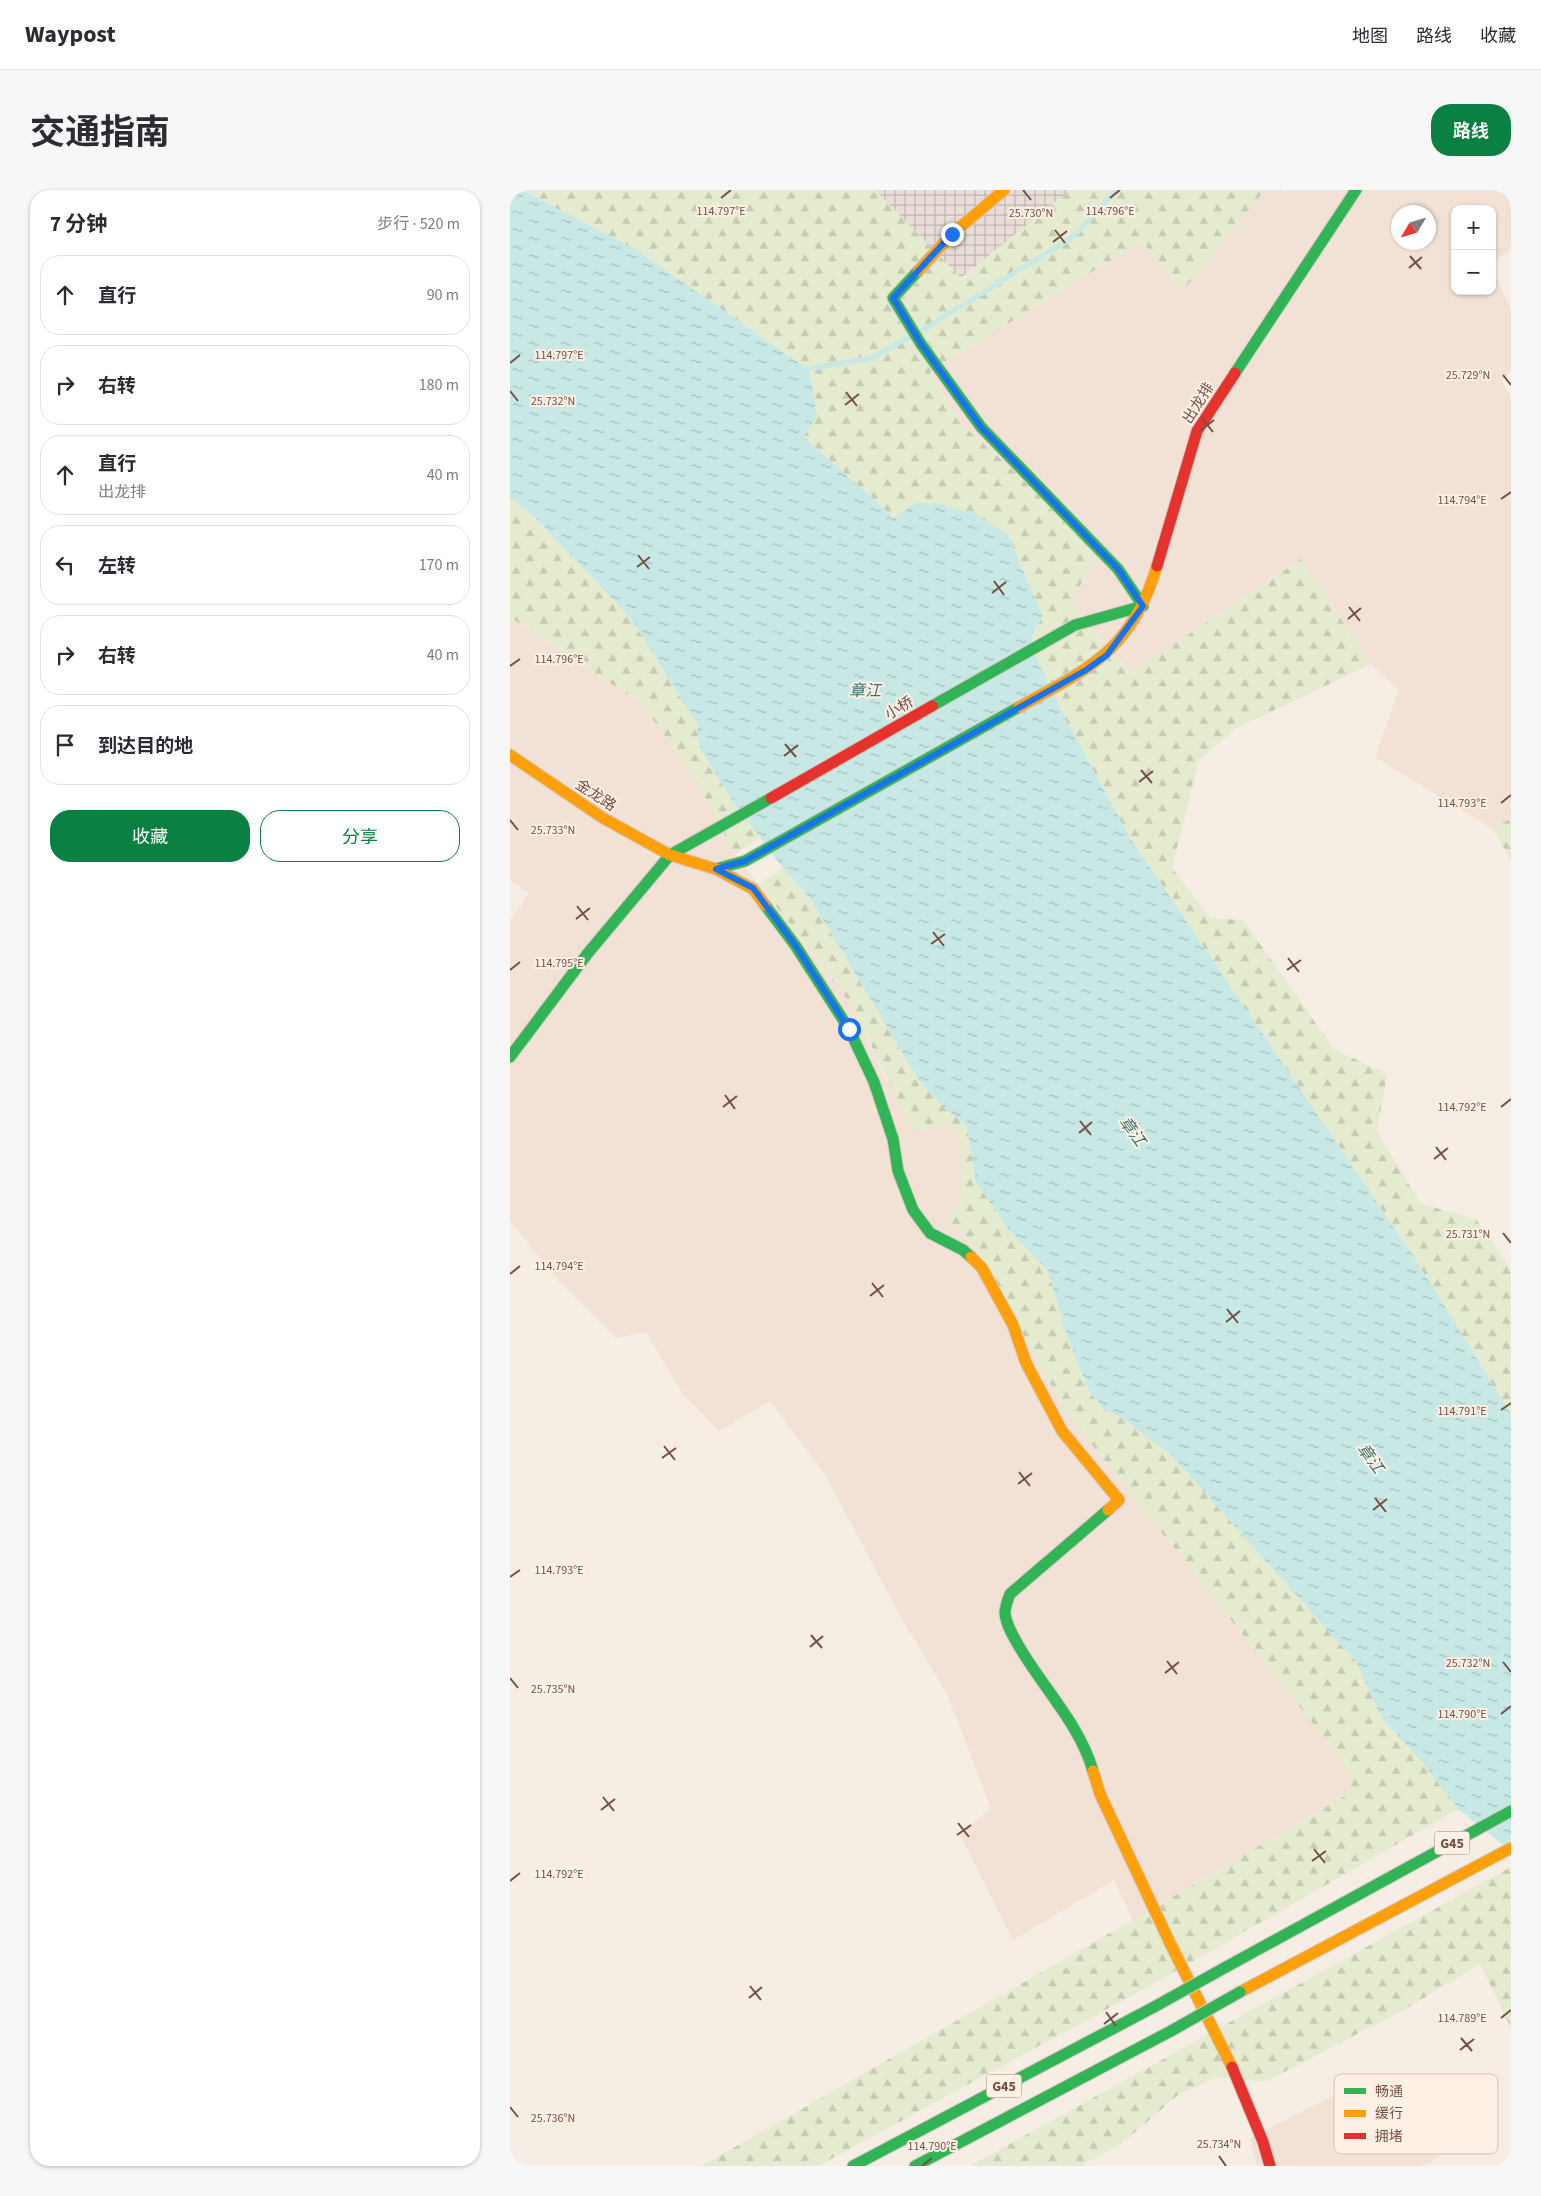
<!DOCTYPE html>
<html lang="zh">
<meta charset="utf-8">
<style>
body{margin:0;font-family:"Source Sans 3","Noto Sans SC",sans-serif;background:#f7f7f7;color:#2b2b33}
.controls{position:absolute;right:15px;top:15px;display:grid;overflow:hidden;border-radius:10px;box-shadow:0 1px 4px #0004}
.controls button{width:45px;height:45px;display:grid;place-items:center;padding:0;border:0;border-bottom:1px solid #e1e1e2;background:#fff;color:#2b2b33;font:25px sans-serif}
.compass{position:absolute;left:881px;top:15px;width:45px;height:45px;border-radius:50%;background:#fff;box-shadow:0 1px 4px #0004;rotate:232deg}
.stop{position:absolute;width:15px;height:15px;margin:-11px;border:4px solid #1a73e8;border-radius:50%;background:#fff}
.stop.end{background:#1a73e8;border-color:#fff;box-shadow:0 1px 5px #0008}
.list{margin:0;padding:0;list-style:none}
h2{display:flex;justify-content:space-between;align-items:center;height:65px;margin:0;padding:0 20px;font-size:21px}
h2 small{font-size:16px;font-weight:400;color:#7c7c81}
.list li{display:grid;grid-template-columns:32px 1fr auto;gap:15px;align-items:center;box-sizing:border-box;height:80px;margin:0 10px 10px;padding:0 10px;border:1px solid #e1e1e2;border-radius:20px}
.list b{display:block;font-size:19px;white-space:nowrap}
.list p{margin:0;font-size:16px;white-space:nowrap;color:#7c7c81}
.list em{font-size:16px;font-style:normal;color:#7c7c81}
.actions{display:flex;gap:10px;padding:15px 20px}
.actions a{flex:1;padding:11px 0;border:1px solid #0b8043;border-radius:20px;text-align:center;font-size:18px;color:#0b8043}
.actions .main{background:#0b8043;color:#fff}
.icon{flex:none;width:28px;height:28px;fill:none;stroke:currentColor;stroke-width:2;stroke-linecap:round;stroke-linejoin:round}
.map{position:relative;flex:none;width:1001px;height:1976px;overflow:hidden;border-radius:20px}
header{display:flex;align-items:center;gap:30px;box-sizing:border-box;height:70px;padding:0 25px;background:#fff;border-bottom:1px solid #e1e1e2}
header strong{font-size:24px}
nav{display:flex;gap:28px;margin-inline-start:auto;font-size:18px}
.intro{display:flex;align-items:center;justify-content:space-between;box-sizing:border-box;height:120px;padding:0 30px}
h1{margin:0;font-size:35px}
.button{padding:12px 22px;border-radius:20px;background:#0b8043;color:#fff;font-size:18px;font-weight:700}
main{display:flex;gap:30px;padding:0 30px}
aside{flex:1;background:#fff;border-radius:20px;box-shadow:0 1px 4px #0004}
.map>svg:first-child{display:block}
</style>
<header>
<strong>Waypost</strong>
<nav><a>地图</a><a>路线</a><a>收藏</a></nav>
</header>
<div class="intro"><h1>交通指南</h1><a class="button">路线</a></div>
<main>
<aside>
<h2>7 分钟<small>步行 · 520 m</small></h2>
<ul class="list">
<li><svg class="icon" aria-label="ahead" viewBox="0 0 24 24"><path d="M12 20V5M6 11l6-6 6 6"/></svg><div><b>直行</b></div><em>90 m</em></li>
<li><svg class="icon" aria-label="right" viewBox="0 0 24 24"><path d="M7 20v-9h11M14 6l5 5-5 5"/></svg><div><b>右转</b></div><em>180 m</em></li>
<li><svg class="icon" aria-label="ahead" viewBox="0 0 24 24"><path d="M12 20V5M6 11l6-6 6 6"/></svg><div><b>直行</b><p>出龙排</p></div><em>40 m</em></li>
<li><svg class="icon" aria-label="left" viewBox="0 0 24 24"><path d="M17 20v-9H6M10 6l-5 5 5 5"/></svg><div><b>左转</b></div><em>170 m</em></li>
<li><svg class="icon" aria-label="right" viewBox="0 0 24 24"><path d="M7 20v-9h11M14 6l5 5-5 5"/></svg><div><b>右转</b></div><em>40 m</em></li>
<li><svg class="icon" aria-label="arrive" viewBox="0 0 24 24"><path d="M6 21V4h12l-3 4 3 4H6"/></svg><div><b>到达目的地</b></div></li>
</ul>
<div class="actions"><a class="main">收藏</a><a>分享</a></div>
</aside>
<div class="map">
<svg width="1001" height="1976" viewBox="0 0 1001 1976">
<defs>
<pattern id="industrial-grid" width="8" height="8" patternUnits="userSpaceOnUse" patternTransform="scale(1.25)"><rect width="8" height="8" fill="#e8ddd7"/><path d="M0 4h8M4 0v8" fill="none" stroke="#c0b6b0"/></pattern>
<pattern id="forest-firs" width="22" height="20" patternUnits="userSpaceOnUse" patternTransform="scale(1.25)"><rect width="22" height="20" fill="#e5ebcf"/><path d="M5 1l3.5 6h-7zM16 11l3.5 6h-7z" fill="#c8cbb3"/></pattern>
<pattern id="water-ripples" width="26" height="14" patternUnits="userSpaceOnUse" patternTransform="scale(1.25)"><rect width="26" height="14" fill="#c7e8e5"/><path d="M2 4q2-2 4 0t4 0M15 11q2-2 4 0t4 0" fill="none" stroke="#a6bebb"/></pattern>
</defs>
<rect width="100%" height="100%" fill="#f6ede5"/>
<g fill="#f2e1d5" fill-rule="evenodd">
<path d="M755,0H773L774,2L779,0H1001V56L982,76V19H945V101H982V79L1001,120V180L992,192L1001,207V628L983,639L865,567L889,500L861,474L791,369L621,484L560,413L591,359L447,230L420,182L632,51L672,101ZM888,22H918V52H888Z"/>
<polygon points="0,427 132,514 183,585 225,664 342,816 376,889 415,942 437,934 448,941 453,989 450,1015 438,1029 468,1061 554,1219 814,1547 842,1590 839,1601 833,1607 623,1730 604,1690 503,1750 450,1644 481,1618 437,1504 388,1422 315,1284 260,1211 209,1241 173,1204 136,1142 106,1148 51,1093 0,1031 0,731 19,703 0,690"/>
<polygon points="867,1884 887,1921 911,1909 930,1967 911,1976 747,1976 740,1948"/>
</g>
<polygon fill="url(#industrial-grid)" points="365,0 560,0 451,88"/>
<g fill="url(#forest-firs)">
<polygon points="12,0 365,0 451,88 560,0 755,0 672,102 632,51 420,182 447,230 591,359 560,413 620,484 791,369 861,474 725,539 689,570 662,678 700,728 733,730 824,859 877,884 867,942 911,1014 966,1029 1001,1080 1001,1224 906,1070 620,648 557,532 521,457 523,442 533,426 498,345 405,313 384,328 294,247 299,180 128,61"/>
<polygon points="0,307 26,329 120,427 187,534 190,559 221,609 251,647 225,664 183,585 132,514 0,427"/>
<polygon points="1001,628 1001,670 983,639"/>
<polygon points="273,678 300,708 410,892 434,918 457,936 466,992 501,1043 538,1081 558,1149 579,1201 595,1220 615,1230 661,1265 846,1472 873,1530 913,1573 948,1619 652,1789 308,1976 192,1976 623,1730 833,1607 839,1601 842,1590 814,1547 554,1219 468,1061 438,1029 450,1014 453,989 448,941 437,935 415,942 402,939 342,816 249,694"/>
<polygon points="1001,1677 1001,1838 970,1774 899,1817 755,1892 707,1887 668,1905 616,1950 571,1976 460,1976"/>
</g>
<polygon fill="url(#water-ripples)" points="0,0 12,0 128,61 299,180 307,225 294,247 384,328 405,313 424,313 466,324 498,345 533,426 523,442 521,457 557,532 620,648 906,1070 1001,1224 1001,1661 948,1619 913,1573 873,1530 846,1472 661,1265 615,1230 595,1220 579,1201 558,1149 538,1081 501,1043 466,992 457,936 434,918 410,892 300,708 273,678 221,609 190,558 187,534 120,427 26,329 0,307"/>
<g fill="none" stroke-linecap="round" stroke-linejoin="round">
<g stroke="#c7e8e5" stroke-width="5">
<polyline points="411,141 564,46 606,0"/>
<polyline points="292,180 362,168 399,147"/>
</g>
<defs>
<g id="fast">
<polyline points="408,81 383,108 411,154 471,237 608,379 633,416 565,435 422,516"/>
<polyline points="725,183 846,0"/>
<polyline points="206,679 235,671 509,517"/>
<polyline points="255,715 285,755 339,839 364,892 383,949 388,981 403,1020 420,1043 453,1060 461,1067"/>
<polyline points="0,867 78,763 160,665 261,608"/>
<path d="M583,1581C570,1535 534,1499 510,1458C504,1448 496,1435 495,1423C495,1417 498,1409 500,1404L598,1320"/>
<polyline points="716,1777 1001,1621"/>
<polyline points="343,1976 644,1817"/>
<polyline points="405,1976 661,1841"/>
</g>
<g id="slow">
<polyline points="408,81 442,44 494,0"/>
<path d="M509,517C580,478 622,460 647,376"/>
<polyline points="0,565 93,628 160,665 206,679 243,699 255,715"/>
<polyline points="461,1067 472,1078 503,1135 516,1173 552,1241 609,1310 598,1320"/>
<polyline points="583,1581 590,1604 660,1753 722,1877"/>
<polyline points="730,1802 1001,1658"/>
</g>
<g id="jam">
<polyline points="647,376 687,241 725,183"/>
<polyline points="261,608 422,516"/>
<polyline points="722,1877 753,1952 760,1976"/>
</g>
</defs>
<use href="#fast" stroke="#d6c8c2" stroke-width="13"/>
<use href="#slow" stroke="#d6c8c2" stroke-width="13"/>
<use href="#jam" stroke="#d6c8c2" stroke-width="13"/>
<use href="#fast" stroke="#30b455" stroke-width="11"/>
<use href="#slow" stroke="#ff9f0a" stroke-width="11"/>
<use href="#jam" stroke="#e5322d" stroke-width="11"/>
<defs>
<g id="fast-bridge">
<polyline points="644,1817 716,1777"/>
<polyline points="661,1841 730,1802"/>
</g>
</defs>
<use href="#fast-bridge" stroke="#d5c8c3" stroke-width="13" stroke-linecap="butt"/>
<use href="#fast-bridge" stroke="#30b455" stroke-width="11"/>
</g>
<g fill="none" stroke-linecap="round" stroke-linejoin="round">
<polyline stroke="#1a73e8" stroke-width="6" points="339,839 285,755 243,698 206,679 235,671 576,480 597,465 633,416 608,379 471,237 411,154 383,108 442,44"/>
</g>
<path fill="none" stroke="#734f46" stroke-width="2" d="M513,0L521,10M211,8L221,0M600,8L610,0M545,40L555,53M543,52L557,41M900,66L911,79M899,78L912,67M0,173L10,165M993,185L1001,195M0,201L8,211M336,202L347,216M335,215L349,204M692,228L703,242M690,241L704,230M991,309L1001,302M128,365L139,379M127,377L140,367M484,391L494,405M482,403L496,392M839,417L850,431M838,429L851,418M0,476L10,469M275,554L286,567M274,566L288,555M631,580L642,593M629,592L643,581M991,613L1001,605M0,630L8,640M67,716L78,730M66,729L80,718M423,742L434,756M421,754L435,744M778,768L789,782M0,780L10,772M777,780L791,770M215,905L225,919M213,917L227,906M991,917L1001,909M570,931L581,945M569,943L582,932M926,957L936,970M924,969L938,958M993,1043L1001,1053M0,1084L10,1076M362,1093L373,1107M360,1106L374,1095M717,1119L728,1133M716,1132L730,1121M991,1220L1001,1213M154,1256L165,1270M152,1268L166,1258M509,1282L520,1296M508,1294L522,1283M865,1308L876,1322M863,1320L877,1309M0,1387L10,1380M301,1445L312,1458M300,1457L313,1446M657,1471L667,1484M993,1472L1001,1482M655,1483L669,1472M0,1488L8,1498M991,1524L1001,1516M93,1607L104,1621M91,1620L105,1609M448,1633L459,1647M447,1645L461,1635M804,1659L815,1673M802,1671L816,1661M0,1691L10,1683M240,1796L251,1810M239,1808L252,1797M596,1822L606,1836M991,1828L1001,1820M594,1834L608,1823M951,1848L962,1861M950,1860L964,1849M0,1917L8,1927M709,1966L716,1976M412,1976L422,1968"/>
<g text-anchor="middle" stroke-width="4" stroke-linejoin="round" paint-order="stroke">
<g fill="#fff0e5" stroke="#9d7f76" stroke-width="1">
<rect x="924.5" y="1641.5" width="35" height="23" rx="4"/>
<rect x="476.5" y="1884.5" width="35" height="23" rx="4"/>
</g>
<g font-size="14" font-weight="bold" fill="#734f46">
<text x="942" y="1658">G45</text>
<text x="494" y="1901">G45</text>
</g>
<g font-size="15" fill="#734f46" stroke="#fff0e5">
<text transform="translate(688 213) rotate(-58)" y="5">出龙排</text>
<text transform="translate(389 518) rotate(-30)" y="5">小桥</text>
<text transform="translate(86 605) rotate(33)" y="5">金龙路</text>
</g>
<g font-size="16" font-style="italic" fill="#387272" stroke="#fff0e5">
<text x="355" y="506">章江</text>
<text transform="translate(623 941) rotate(54)" y="6">章江</text>
<text transform="translate(861 1268) rotate(54)" y="6">章江</text>
</g>
</g>
<rect x="824" y="1884" width="164" height="80" rx="8" fill="#fff0e5" stroke="#d5c0b5" stroke-width="1"/>
<rect x="834" y="1898" width="22" height="6" fill="#30b455"/>
<rect x="834" y="1920" width="22" height="7" fill="#ff9f0a"/>
<rect x="834" y="1943" width="22" height="6" fill="#e5322d"/>
<g font-size="14" fill="#734f46">
<text x="865" y="1906">畅通</text>
<text x="865" y="1928">缓行</text>
<text x="865" y="1951">拥堵</text>
</g>
<g font-size="12" text-anchor="middle" fill="#734f46" stroke="#fff0e5" stroke-width="4" stroke-linejoin="round" paint-order="stroke">
<text x="211" y="25">114.797°E</text>
<text x="600" y="25">114.796°E</text>
<text x="521" y="27">25.730°N</text>
<text x="49" y="169">114.797°E</text>
<text x="958" y="189">25.729°N</text>
<text x="43" y="215">25.732°N</text>
<text x="952" y="314">114.794°E</text>
<text x="49" y="473">114.796°E</text>
<text x="952" y="617">114.793°E</text>
<text x="43" y="644">25.733°N</text>
<text x="49" y="777">114.795°E</text>
<text x="952" y="921">114.792°E</text>
<text x="958" y="1048">25.731°N</text>
<text x="49" y="1080">114.794°E</text>
<text x="952" y="1225">114.791°E</text>
<text x="49" y="1384">114.793°E</text>
<text x="958" y="1477">25.732°N</text>
<text x="43" y="1503">25.735°N</text>
<text x="952" y="1528">114.790°E</text>
<text x="49" y="1688">114.792°E</text>
<text x="952" y="1832">114.789°E</text>
<text x="43" y="1932">25.736°N</text>
<text x="709" y="1958">25.734°N</text>
<text x="422" y="1960">114.790°E</text>
</g>
</svg>
<div class="controls">
<button>+</button>
<button>−</button>
</div>
<svg class="compass" viewBox="-18 -18 36 36"><path d="M0-13l5 13h-10z" fill="#e53935"/><path d="M0 13l5-13h-10z" fill="#7c7c81"/></svg>
<div class="stop" style="left:339px;top:839px"></div>
<div class="stop end" style="left:442px;top:44px"></div>
</div>
</main>
